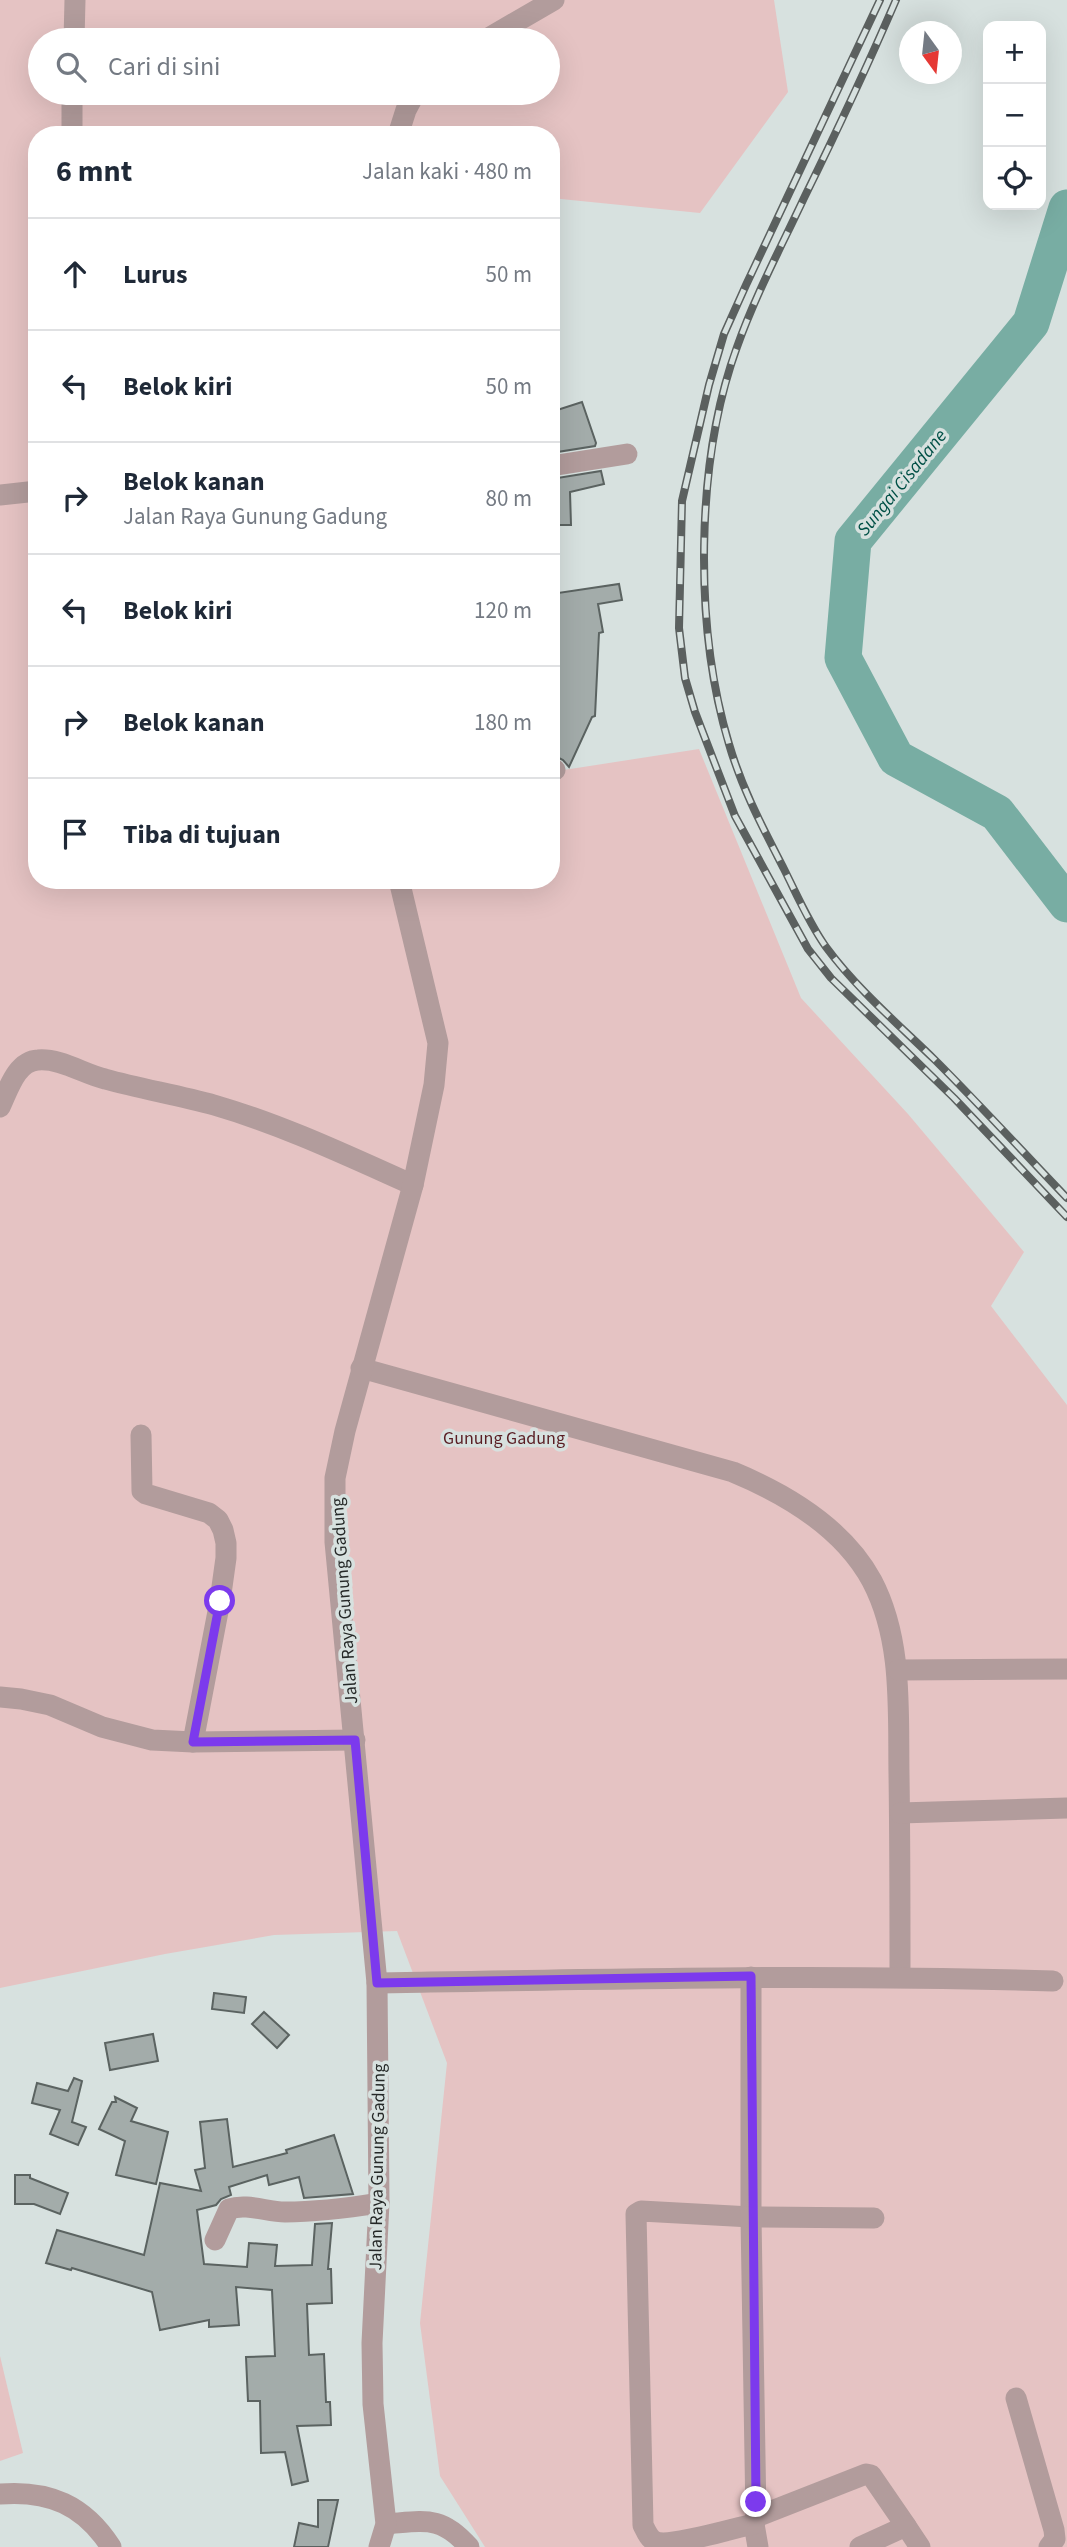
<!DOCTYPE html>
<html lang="id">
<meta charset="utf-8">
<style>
body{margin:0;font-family:"Source Sans 3",sans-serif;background:#f6f6f7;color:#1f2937}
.controls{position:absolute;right:21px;top:21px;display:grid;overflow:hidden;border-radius:14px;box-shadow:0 7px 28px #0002}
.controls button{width:63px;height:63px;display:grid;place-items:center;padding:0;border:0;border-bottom:2px solid #e0e1e3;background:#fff;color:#1f2937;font:35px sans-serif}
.compass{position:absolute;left:899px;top:21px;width:63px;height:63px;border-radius:50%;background:#fff;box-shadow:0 7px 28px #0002;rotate:165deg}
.stop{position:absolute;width:21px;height:21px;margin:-16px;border:5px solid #7c3aed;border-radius:50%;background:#fff}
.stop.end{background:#7c3aed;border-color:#fff;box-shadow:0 2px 7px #0008}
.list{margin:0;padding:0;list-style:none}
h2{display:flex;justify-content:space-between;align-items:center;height:91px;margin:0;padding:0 28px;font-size:30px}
h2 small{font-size:23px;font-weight:400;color:#747a83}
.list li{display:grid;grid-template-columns:46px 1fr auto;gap:21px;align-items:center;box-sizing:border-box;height:112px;padding:0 28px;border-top:2px solid #e0e1e3}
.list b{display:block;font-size:26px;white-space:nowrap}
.list p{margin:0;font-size:23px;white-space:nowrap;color:#747a83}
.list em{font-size:23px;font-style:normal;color:#747a83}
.icon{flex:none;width:38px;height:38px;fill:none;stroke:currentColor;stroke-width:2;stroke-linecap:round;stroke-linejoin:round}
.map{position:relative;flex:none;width:1067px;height:2547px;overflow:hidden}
.search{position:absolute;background:#fff;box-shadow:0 7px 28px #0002;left:28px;top:28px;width:532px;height:77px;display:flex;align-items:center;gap:18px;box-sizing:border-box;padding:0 24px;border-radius:38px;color:#747a83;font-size:26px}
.panel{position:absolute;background:#fff;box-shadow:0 7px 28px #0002;left:28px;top:126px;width:532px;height:763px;border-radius:28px}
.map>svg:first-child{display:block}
</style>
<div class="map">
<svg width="1067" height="2547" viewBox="0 0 1067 2547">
<rect width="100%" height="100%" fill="#d7e1df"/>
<g fill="#e5c3c3" fill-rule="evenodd">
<path d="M0,0H774L788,92L700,213L551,198V135H37V880H551V772L699,749L801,998L908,1114L1024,1252L991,1306L1067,1405V2547H485L440,2476L420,2323L447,2063L397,1931L274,1935L165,1954L0,1988ZM40,40H548V93H40Z"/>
<polygon points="0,2356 23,2453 0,2461"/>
</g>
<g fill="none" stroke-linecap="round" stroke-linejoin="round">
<polyline stroke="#78ada3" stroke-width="37" points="1067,208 1031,323 853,541 843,658 896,758 997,813 1067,904"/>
</g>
<g fill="#a3acaa" stroke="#5b6361" stroke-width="2">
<polygon points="582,402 596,443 595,446 551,453 551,412"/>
<polygon points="601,471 604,484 570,492 571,525 551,525 551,479"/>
<polygon points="619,584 622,600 598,604 603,632 599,633 595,716 592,717 569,767 563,760 551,754 551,645 556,646 551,619 551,594"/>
<polygon points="214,1993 246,1997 244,2013 212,2009"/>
<polygon points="264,2012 289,2035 277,2048 252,2024"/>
<polygon points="153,2034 158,2061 110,2070 105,2043"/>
<polygon points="74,2078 82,2081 72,2122 86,2127 78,2145 50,2134 60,2110 32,2103 37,2083 68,2091"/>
<polygon points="115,2097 137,2108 131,2121 168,2132 156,2184 116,2175 125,2141 99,2129 112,2102 116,2102"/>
<polygon points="227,2119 233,2167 287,2153 286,2150 334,2135 353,2194 304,2198 299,2177 269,2185 267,2175 229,2187 231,2195 221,2199 216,2205 197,2210 204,2264 247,2267 249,2243 277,2245 275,2266 312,2265 315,2224 332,2223 328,2269 331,2269 332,2303 307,2304 309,2355 324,2354 326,2402 330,2402 331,2425 297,2426 308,2481 292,2485 285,2452 261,2453 260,2401 248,2401 246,2357 275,2356 272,2290 236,2287 239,2325 209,2327 209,2320 160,2330 152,2292 72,2268 71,2270 46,2263 57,2230 144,2255 160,2183 201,2191 195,2170 205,2168 200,2122"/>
<polygon points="15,2175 30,2175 30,2178 68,2193 60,2214 34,2204 15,2204"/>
<polygon points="318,2500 338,2500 328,2547 294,2547 299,2523 318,2527"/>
</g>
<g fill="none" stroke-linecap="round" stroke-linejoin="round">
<g stroke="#b29c9c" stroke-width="21">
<polyline points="74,40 75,0"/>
<polyline points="485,40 554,0"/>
<polyline points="72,135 72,93"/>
<polyline points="398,135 406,110 415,93"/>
<polyline points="551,466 627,454"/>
<polyline points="0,495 37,491"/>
<polyline points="551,767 555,770"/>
<path d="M0,1107C8,1091 16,1061 38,1060C60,1058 84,1074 105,1079C141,1089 178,1095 214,1105C283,1125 348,1156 413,1185"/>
<path d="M361,1368L733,1472C786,1494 844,1529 872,1581C903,1640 898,1710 899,1774C900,1842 900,1909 900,1976"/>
<polyline points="141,1435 142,1491 146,1494 209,1513 218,1520 223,1530 226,1543 226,1558 220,1601 193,1742"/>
<polyline points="898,1670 1067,1669"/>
<polyline points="0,1697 21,1699 50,1705 102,1727 152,1740 193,1742 355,1740"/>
<polyline points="900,1813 1067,1808"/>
<polyline points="751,1977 751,2217 756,2517 754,2524 758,2547"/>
<path d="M377,1983C603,1979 828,1974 1053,1981"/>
<path d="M215,2240L229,2209C247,2203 267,2212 285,2212C317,2212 348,2208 379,2203"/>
<polyline points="1016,2398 1054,2530 1055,2539 1049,2547"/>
<path d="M0,2494C49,2490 84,2505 111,2547"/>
<polyline points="756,2517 866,2474 871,2475 906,2526 860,2547"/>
<path d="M386,2524C425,2521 441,2515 469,2547"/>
<path d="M754,2524C734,2528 672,2547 656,2542C649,2539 646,2531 643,2525L636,2214L641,2211L751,2217L874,2218"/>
<polyline points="906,2526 920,2547"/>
<polyline points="379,2547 386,2524 373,2404 372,2343 379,2203 377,1983 335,1542 335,1478 345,1431 413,1185 434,1085 438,1043 399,880"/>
</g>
<defs>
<g id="rail">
<polyline points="880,0 746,285 724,334 709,385 682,501 679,628 685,678 695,712 735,816 808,949 831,978 954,1098 1067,1217"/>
<path d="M896,0C867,67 836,133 804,198C781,247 755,296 737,347C695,462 694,628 729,744C742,789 763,828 784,869C797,895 809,923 826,947C857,989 898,1024 935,1060C980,1105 1023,1152 1067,1198"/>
</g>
</defs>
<use href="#rail" stroke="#5b605f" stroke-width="8"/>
<use href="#rail" stroke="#d7e1df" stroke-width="5" stroke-dasharray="16" stroke-linecap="butt"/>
</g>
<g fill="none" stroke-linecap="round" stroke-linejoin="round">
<polyline stroke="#7c3aed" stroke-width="9" points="220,1601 193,1742 355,1740 377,1983 751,1976 756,2502"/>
</g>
<g text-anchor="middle" stroke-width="7" stroke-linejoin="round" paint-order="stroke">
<g font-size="18" fill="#591d23" stroke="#d7e1df">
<text x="504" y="1444">Gunung Gadung</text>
</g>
<g font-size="18" fill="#252827" stroke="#d7e1df">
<text transform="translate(344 1601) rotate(-94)" y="6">Jalan Raya Gunung Gadung</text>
<text transform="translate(377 2167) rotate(-89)" y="6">Jalan Raya Gunung Gadung</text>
</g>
<g font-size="19" font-style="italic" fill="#005046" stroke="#d7e1df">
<text transform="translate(901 482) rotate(-51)" y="7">Sungai Cisadane</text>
</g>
</g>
</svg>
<div class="controls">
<button>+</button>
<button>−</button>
<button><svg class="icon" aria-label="locate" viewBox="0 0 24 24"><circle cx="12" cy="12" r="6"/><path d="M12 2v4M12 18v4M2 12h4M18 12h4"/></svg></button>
</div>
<svg class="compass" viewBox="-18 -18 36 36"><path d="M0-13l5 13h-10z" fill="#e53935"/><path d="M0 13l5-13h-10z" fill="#747a83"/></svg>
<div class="stop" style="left:220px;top:1601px"></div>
<div class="stop end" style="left:756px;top:2502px"></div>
<div class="search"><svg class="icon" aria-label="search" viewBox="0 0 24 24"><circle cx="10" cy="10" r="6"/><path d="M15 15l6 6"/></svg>Cari di sini</div>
<section class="panel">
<h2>6 mnt<small>Jalan kaki · 480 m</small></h2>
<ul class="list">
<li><svg class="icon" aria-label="ahead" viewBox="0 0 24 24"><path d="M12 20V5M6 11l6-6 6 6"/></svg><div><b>Lurus</b></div><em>50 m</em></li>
<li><svg class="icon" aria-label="left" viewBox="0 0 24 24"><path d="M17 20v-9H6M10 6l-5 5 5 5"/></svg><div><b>Belok kiri</b></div><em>50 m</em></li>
<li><svg class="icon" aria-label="right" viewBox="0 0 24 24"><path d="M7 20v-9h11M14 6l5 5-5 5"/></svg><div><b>Belok kanan</b><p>Jalan Raya Gunung Gadung</p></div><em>80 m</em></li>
<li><svg class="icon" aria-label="left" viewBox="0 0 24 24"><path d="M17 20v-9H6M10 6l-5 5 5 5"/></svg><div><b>Belok kiri</b></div><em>120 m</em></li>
<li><svg class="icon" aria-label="right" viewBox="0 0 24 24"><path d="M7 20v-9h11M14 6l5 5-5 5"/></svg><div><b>Belok kanan</b></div><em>180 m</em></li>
<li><svg class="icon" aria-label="arrive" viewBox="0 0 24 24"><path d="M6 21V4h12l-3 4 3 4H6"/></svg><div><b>Tiba di tujuan</b></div></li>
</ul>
</section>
</div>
